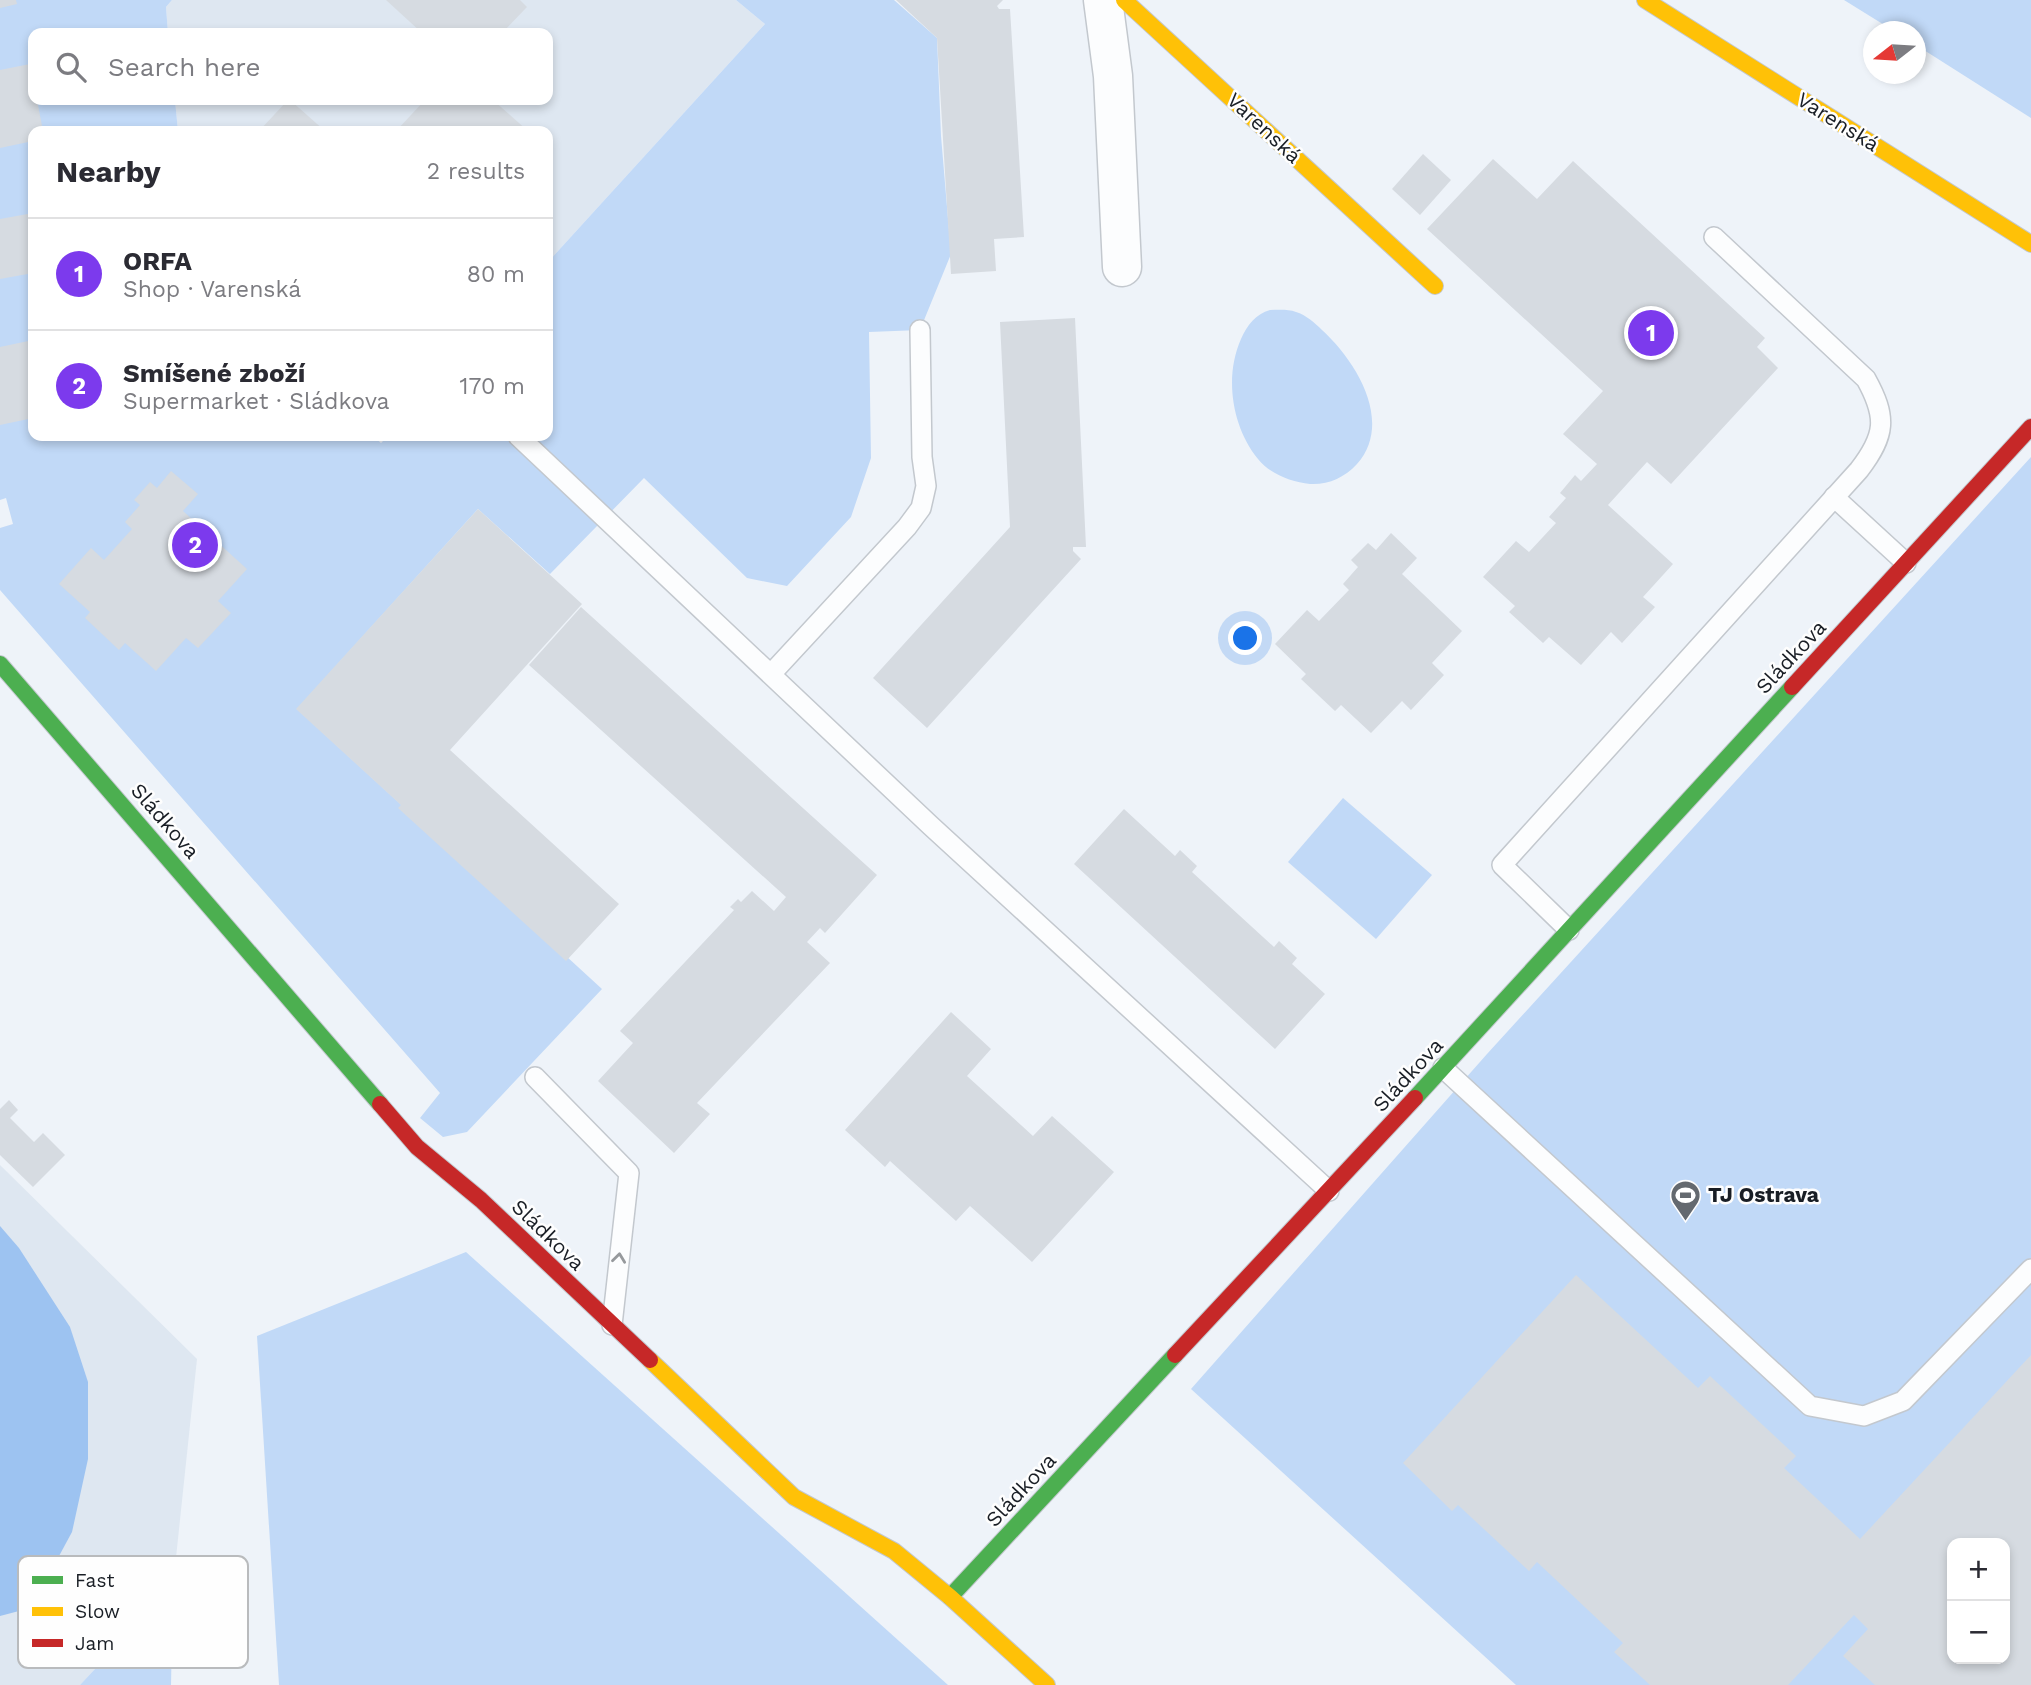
<!DOCTYPE html>
<meta charset="utf-8">
<style>
body{margin:0;font-family:"Work Sans",sans-serif;background:#f7f7f7;color:#2b2b33}
.controls{position:absolute;right:21px;bottom:21px;display:grid;overflow:hidden;border-radius:14px;box-shadow:0 4px 10px #0003}
.controls button{width:63px;height:63px;display:grid;place-items:center;padding:0;border:0;border-bottom:2px solid #e1e1e2;background:#fff;color:#2b2b33;font:35px sans-serif}
.compass{position:absolute;left:1863px;top:21px;width:63px;height:63px;border-radius:50%;background:#fff;box-shadow:0 4px 10px #0003;rotate:253deg}
.you{position:absolute;left:1246px;top:639px;width:24px;height:24px;margin:-18px;border:5px solid #fff;border-radius:50%;background:#1a73e8;box-shadow:0 0 0 10px #1a73e833}
.badge{display:grid;place-items:center;width:46px;height:46px;border-radius:50%;background:#7c3aed;color:#fff;font-size:23px;font-weight:700}
.pin{position:absolute;translate:-50% -50%;border:4px solid #fff;box-shadow:0 2px 7px #0006}
.list{margin:0;padding:0;list-style:none}
h2{display:flex;justify-content:space-between;align-items:center;height:91px;margin:0;padding:0 28px;font-size:30px}
h2 small{font-size:23px;font-weight:400;color:#7c7c81}
.list li{display:grid;grid-template-columns:46px 1fr auto;gap:21px;align-items:center;box-sizing:border-box;height:112px;padding:0 28px;border-top:2px solid #e1e1e2}
.list b{display:block;font-size:26px;white-space:nowrap}
.list p{margin:0;font-size:23px;white-space:nowrap;color:#7c7c81}
.list em{font-size:23px;font-style:normal;color:#7c7c81}
.icon{flex:none;width:38px;height:38px;fill:none;stroke:currentColor;stroke-width:2;stroke-linecap:round;stroke-linejoin:round}
.map{position:relative;flex:none;width:2031px;height:1685px;overflow:hidden}
.search{position:absolute;background:#fff;box-shadow:0 4px 10px #0003;left:28px;top:28px;width:525px;height:77px;display:flex;align-items:center;gap:18px;box-sizing:border-box;padding:0 24px;border-radius:14px;color:#7c7c81;font-size:26px}
.panel{position:absolute;background:#fff;box-shadow:0 4px 10px #0003;left:28px;top:126px;width:525px;height:315px;border-radius:14px}
.map>svg:first-child{display:block}
</style>
<div class="map">
<svg width="2031" height="1685" viewBox="0 0 2031 1685">
<rect width="100%" height="100%" fill="#eef3f9"/>
<g fill="#dee7f1">
<polygon points="172,0 736,0 765,24 548,262 548,131 178,131 175,100 548,100 548,33 168,33 166,7"/>
<polygon points="0,1165 197,1359 173,1586 80,1685 0,1685"/>
</g>
<g fill="#c1d9f7" fill-rule="evenodd">
<polygon points="0,0 172,0 166,7 168,33 33,33 33,100 175,100 178,131 33,131 33,436 373,436 381,443 388,436 548,436 548,262 765,24 736,0 894,0 937,38 941,136 951,254 920,330 869,332 871,458 851,517 787,586 747,578 644,478 550,574 478,509 297,709 602,989 467,1132 443,1137 420,1118 440,1093 0,590 0,528 13,524 6,498 0,500"/>
<polygon points="1844,0 2031,0 2031,118 1916,45 1916,32 1894,31"/>
<path d="M1270,310C1278,310 1288,309 1296,312C1306,315 1315,323 1322,330C1356,361 1394,422 1357,464C1344,478 1328,485 1310,484C1291,482 1270,474 1258,459C1232,427 1224,377 1241,339C1247,325 1256,314 1270,310Z"/>
<path d="M2031,457V1685H1516L1191,1389L1487,1054ZM1952,1543H2005V1659H1952Z"/>
<polygon points="1343,798 1432,875 1376,939 1288,862"/>
<polygon points="466,1252 948,1685 279,1685 257,1336"/>
<polygon points="173,1586 171,1685 80,1685"/>
</g>
<polygon fill="#9dc3f1" points="0,1226 19,1248 70,1327 88,1382 88,1459 72,1532 39,1593 19,1611 0,1616"/>
<g fill="#d6dbe1" fill-rule="evenodd">
<polygon points="0,0 16,0 17,4 0,8"/>
<polygon points="386,0 520,0 527,7 502,33 422,33"/>
<polygon points="896,0 1003,0 997,6 999,9 1010,9 1024,237 994,239 996,271 951,274 937,38"/>
<polygon points="30,64 33,81 33,100 37,100 43,131 33,131 33,141 0,148 0,70"/>
<polygon points="288,100 290,100 325,131 259,131"/>
<polygon points="425,100 493,100 528,131 396,131"/>
<polygon points="1423,154 1451,180 1420,215 1392,189"/>
<polygon points="1493,159 1537,199 1573,161 1765,338 1757,347 1778,368 1671,484 1647,462 1608,505 1673,564 1643,597 1655,607 1622,643 1611,632 1581,665 1549,637 1543,643 1509,612 1515,606 1483,577 1516,541 1529,552 1556,523 1549,517 1566,498 1560,493 1575,475 1581,481 1597,464 1563,434 1603,391 1427,229"/>
<polygon points="33,213 33,273 0,279 0,219"/>
<polygon points="1075,318 1086,547 1073,547 1073,551 1081,559 927,728 873,678 1010,527 1000,322"/>
<polygon points="33,340 33,418 0,425 0,347"/>
<polygon points="171,471 198,494 183,511 247,569 218,601 231,613 198,648 186,638 156,671 125,643 119,650 85,618 90,612 59,584 91,548 104,560 132,529 125,522 140,505 134,500 150,482 157,488"/>
<polygon points="478,509 582,604 450,750 619,904 566,961 398,808 401,805 296,709"/>
<polygon points="1391,533 1417,558 1402,574 1462,631 1432,663 1444,675 1411,710 1402,701 1371,733 1341,705 1335,711 1301,679 1306,674 1275,644 1307,610 1319,621 1349,590 1343,584 1358,567 1351,560 1368,543 1376,550"/>
<polygon points="581,607 877,875 825,933 820,928 807,942 830,963 697,1103 710,1114 674,1153 598,1081 633,1043 620,1031 734,910 730,907 738,899 741,902 752,891 774,911 786,897 529,665"/>
<polygon points="1124,809 1175,856 1180,850 1197,866 1192,872 1274,947 1279,941 1297,958 1292,964 1325,994 1275,1049 1074,864"/>
<polygon points="951,1012 991,1049 967,1076 1033,1136 1052,1116 1114,1172 1032,1262 970,1206 956,1221 890,1161 885,1167 845,1130"/>
<polygon points="9,1100 18,1110 10,1118 34,1142 43,1133 65,1155 33,1187 0,1155 0,1109"/>
<path d="M1576,1275L1698,1388L1710,1376L1796,1456L1784,1468L1860,1539L2031,1355V1685H1875L1843,1656L1868,1629L1854,1615L1788,1685H1650L1614,1652L1623,1643L1537,1562L1529,1571L1458,1505L1452,1511L1403,1463ZM1952,1543H2005V1659H1952Z"/>
</g>
<g fill="none" stroke-linecap="round" stroke-linejoin="round">
<defs>
<g id="lane">
<polyline points="518,436 931,826 1329,1191"/>
<polyline points="1834,497 1906,563"/>
<polyline points="771,674 907,527 921,508 926,486 922,457 920,330"/>
<path d="M1569,930L1502,865L1859,470C1886,435 1887,417 1866,379L1714,237"/>
<polyline points="1443,1068 1810,1406 1864,1416 1903,1401 2031,1269"/>
<polyline points="535,1077 629,1173 612,1325"/>
</g>
<polyline id="street" points="1103,0 1113,76 1122,267"/>
<g id="fast">
<polyline points="0,664 380,1104"/>
<polyline points="1415,1098 1792,687"/>
<polyline points="950,1597 1175,1355"/>
</g>
<g id="slow">
<polyline points="1124,0 1435,286"/>
<polyline points="1645,0 2031,244"/>
<polyline points="650,1360 794,1497 894,1551 950,1597 1047,1685"/>
</g>
<g id="jam">
<polyline points="1792,687 2031,427"/>
<polyline points="380,1104 417,1147 481,1200 650,1360"/>
<polyline points="1175,1355 1415,1098"/>
</g>
</defs>
<use href="#lane" stroke="#c3c8ce" stroke-width="22"/>
<use href="#street" stroke="#c3c8ce" stroke-width="41"/>
<use href="#fast" stroke="#c3c8ce" stroke-width="18"/>
<use href="#slow" stroke="#c3c8ce" stroke-width="18"/>
<use href="#jam" stroke="#c3c8ce" stroke-width="18"/>
<use href="#lane" stroke="#fcfdfe" stroke-width="19"/>
<use href="#street" stroke="#fcfdfe" stroke-width="38"/>
<use href="#fast" stroke="#4caf50" stroke-width="16"/>
<use href="#slow" stroke="#ffc107" stroke-width="16"/>
<use href="#jam" stroke="#c62828" stroke-width="16"/>
</g>
<defs><path id="oneway-chevron" d="M-2-3.5L2.5 0L-2 3.5" fill="none" stroke-width="1.6" stroke-linecap="round" stroke-linejoin="round" transform="scale(1.75)"/></defs>
<use stroke="#96999c" href="#oneway-chevron" transform="translate(619 1258) rotate(-83)"/>
<defs>
<symbol id="stadium-pin" viewBox="-11 -11 22 30"><path d="M0 17L-7.5 6A9.5 9.5 0 1 1 7.5 6Z" fill="#64696f" stroke="#fefefe"/><path d="M0-5a6.5 5 0 1 0 0 10a6.5 5 0 1 0 0-10ZM-3.5-1.8h7v3.6h-7Z" fill="#fff"/></symbol>
</defs>
<g fill-rule="evenodd">
<use href="#stadium-pin" x="1668" y="1178" width="35" height="47"/>
</g>
<g text-anchor="middle" stroke-width="5" stroke-linejoin="round" paint-order="stroke">
<g font-size="21" fill="#191e25" stroke="#fefefe">
<text transform="translate(1838 122) rotate(32)" y="7">Varenská</text>
<text transform="translate(1264 128) rotate(43)" y="7">Varenská</text>
<text transform="translate(1791 657) rotate(-47)" y="7">Sládkova</text>
<text transform="translate(165 821) rotate(49)" y="7">Sládkova</text>
<text transform="translate(1408 1075) rotate(-47)" y="7">Sládkova</text>
<text transform="translate(548 1235) rotate(44)" y="7">Sládkova</text>
<text transform="translate(1021 1490) rotate(-47)" y="7">Sládkova</text>
</g>
<g font-size="21" font-weight="bold" fill="#191e25" stroke="#fefefe" text-anchor="start">
<text x="1708" y="1202">TJ Ostrava</text>
</g>
</g>
<rect x="18" y="1556" width="230" height="112" rx="10" fill="#fefefe" stroke="#b9bbbd" stroke-width="2"/>
<rect x="32" y="1576" width="31" height="8" fill="#4caf50"/>
<rect x="32" y="1607" width="31" height="9" fill="#ffc107"/>
<rect x="32" y="1639" width="31" height="8" fill="#c62828"/>
<g font-size="19" fill="#191e25">
<text x="75" y="1587">Fast</text>
<text x="75" y="1618">Slow</text>
<text x="75" y="1650">Jam</text>
</g>
</svg>
<div class="controls">
<button>+</button>
<button>−</button>
</div>
<svg class="compass" viewBox="-18 -18 36 36"><path d="M0-13l5 13h-10z" fill="#e53935"/><path d="M0 13l5-13h-10z" fill="#7c7c81"/></svg>
<div class="you"></div>
<div class="pin badge" style="left:1651px;top:333px">1</div>
<div class="pin badge" style="left:195px;top:545px">2</div>
<div class="search"><svg class="icon" aria-label="search" viewBox="0 0 24 24"><circle cx="10" cy="10" r="6"/><path d="M15 15l6 6"/></svg>Search here</div>
<section class="panel">
<h2>Nearby<small>2 results</small></h2>
<ul class="list">
<li><span class="badge">1</span><div><b>ORFA</b><p>Shop · Varenská</p></div><em>80 m</em></li>
<li><span class="badge">2</span><div><b>Smíšené zboží</b><p>Supermarket · Sládkova</p></div><em>170 m</em></li>
</ul>
</section>
</div>
